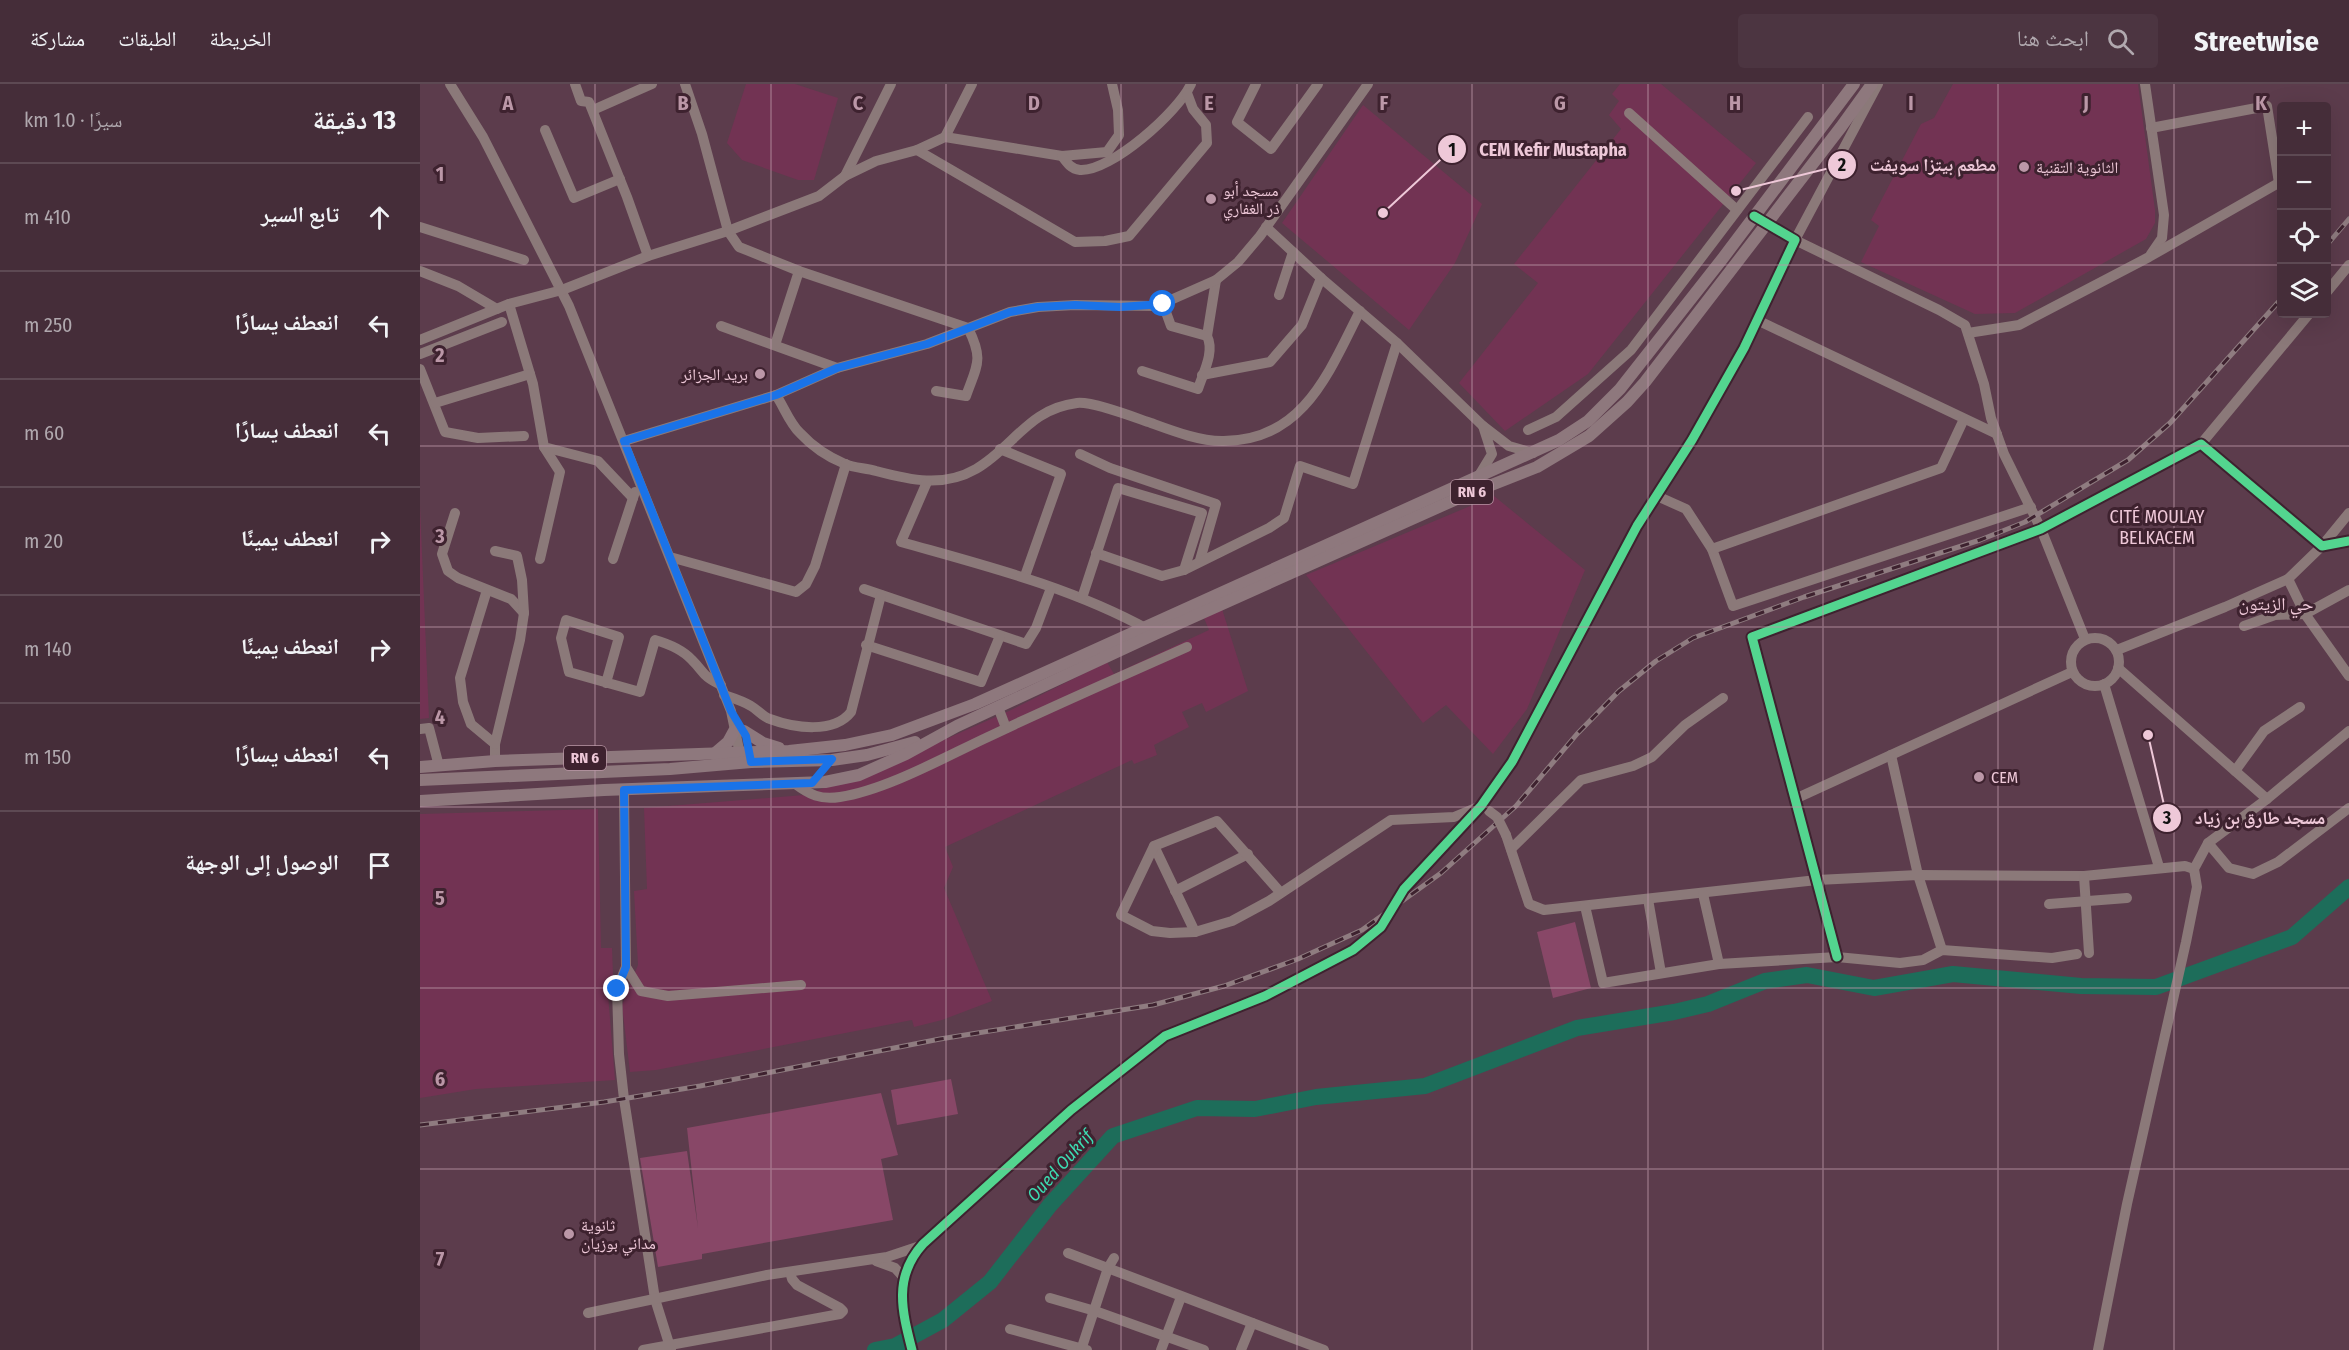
<!DOCTYPE html>
<html lang="ar">
<meta charset="utf-8">
<style>
body{margin:0;font-family:"Fira Sans Condensed","Noto Naskh Arabic",sans-serif;background:#4c3541;color:#f1f3f6;direction:rtl}
.controls{position:absolute;right:18px;top:18px;display:grid;overflow:hidden;border-radius:6px;box-shadow:0 6px 24px #0002}
.controls button{width:54px;height:54px;display:grid;place-items:center;padding:0;border:0;border-bottom:2px solid #5d4953;background:#452d39;color:#f1f3f6;font:30px sans-serif}
.stop{position:absolute;width:18px;height:18px;margin:-14px;border:4px solid #1a73e8;border-radius:50%;background:#fff}
.stop.end{background:#1a73e8;border-color:#fff;box-shadow:0 2px 6px #0008}
.list{margin:0;padding:0;list-style:none}
h2{display:flex;justify-content:space-between;align-items:center;height:78px;margin:0;padding:0 24px;font-size:26px}
h2 small{font-size:20px;font-weight:400;color:#b0a8ae}
.list li{display:grid;grid-template-columns:39px 1fr auto;gap:18px;align-items:center;box-sizing:border-box;height:108px;padding:0 24px;border-top:2px solid #5d4953}
.list b{display:block;font-size:22px;white-space:nowrap}
.list em{font-size:20px;font-style:normal;color:#b0a8ae}
.icon{flex:none;width:33px;height:33px;fill:none;stroke:currentColor;stroke-width:2;stroke-linecap:round;stroke-linejoin:round}
.map{position:relative;flex:none;width:1929px;height:1266px;overflow:hidden;direction:ltr}
header{display:flex;align-items:center;gap:36px;box-sizing:border-box;height:84px;padding:0 30px;background:#452d39;border-bottom:2px solid #5d4953}
header strong{font-size:28px}
nav{display:flex;gap:33px;margin-inline-start:auto;font-size:21px}
.search{width:420px;height:54px;background:#4c3541;display:flex;align-items:center;gap:15px;box-sizing:border-box;padding:0 21px;border-radius:6px;color:#b0a8ae;font-size:22px}
main{display:flex}
aside{flex:1;background:#452d39}
.map>svg:first-child{display:block}
</style>
<header>
<strong>Streetwise</strong>
<div class="search"><svg class="icon" aria-label="search" viewBox="0 0 24 24"><circle cx="10" cy="10" r="6"/><path d="M15 15l6 6"/></svg>ابحث هنا</div>
<nav><a>الخريطة</a><a>الطبقات</a><a>مشاركة</a></nav>
</header>
<main>
<div class="map">
<svg width="1929" height="1266" viewBox="0 0 1929 1266">
<rect width="100%" height="100%" fill="#5c3c4c"/>
<g fill="#723353">
<polygon points="326,0 375,0 418,14 394,96 378,96 322,76 307,59"/>
<polygon points="1200,0 1241,0 1336,79 1168,290 1085,347 1039,299 1118,199 1094,180 1201,45 1189,31 1199,17 1192,10"/>
<polygon points="1533,0 1718,0 1735,126 1735,139 1726,155 1595,229 1555,230 1441,178 1459,142 1451,136 1501,40 1514,34"/>
<polygon points="943,21 1062,120 1035,179 989,246 862,139"/>
<polygon points="1074,412 1165,486 1107,625 1073,670 1026,621 1003,639 886,491"/>
<polygon points="0,422 9,634 0,635"/>
<polygon points="802,525 828,607 786,628 782,619 762,628 769,643 734,661 737,671 714,680 712,676 525,763 533,783 524,804 572,917 522,936 494,943 492,936 236,986 210,988 202,921 218,881 214,807 227,805 224,724 384,711 407,703 481,675 589,627 687,578 694,590 789,546 784,534"/>
<polygon points="178,725 181,864 192,864 193,891 187,898 195,996 56,1005 0,1014 0,730"/>
</g>
<g fill="#884767">
<polygon points="1155,838 1171,904 1133,914 1117,848"/>
<polygon points="531,995 538,1030 477,1041 471,1006"/>
<polygon points="461,1009 478,1071 461,1075 473,1136 282,1170 282,1175 238,1183 220,1074 267,1067 278,1144 267,1044"/>
</g>
<g fill="none" stroke-linecap="round" stroke-linejoin="round">
<polyline stroke="#1d6d5a" stroke-width="16" points="455,1266 475,1262 523,1236 570,1198 630,1121 693,1052 777,1024 835,1025 896,1013 1005,1002 1157,944 1254,928 1288,920 1345,897 1387,891 1454,904 1533,890 1661,902 1736,903 1872,853 1929,803"/>
<g stroke="#8b7979" stroke-width="10">
<polyline points="30,0 63,53 149,222 311,627 321,675"/>
<polyline points="155,0 161,17 169,18 207,113 228,172"/>
<path d="M265,0L282,50L308,147L319,163L379,187L548,244C564,276 557,281 546,312L516,307"/>
<polyline points="836,0 817,38 851,65 898,0"/>
<polyline points="1458,0 1375,156 1519,226 1545,241 1564,300 1571,334 1584,370 1621,445 1665,555"/>
<polyline points="1725,0 1744,131 1742,154 1731,170"/>
<polyline points="173,26 232,0"/>
<polyline points="1209,29 1317,126"/>
<polyline points="1731,44 1847,22 1859,99"/>
<polyline points="125,46 154,114 200,95"/>
<polyline points="525,53 552,0"/>
<polyline points="497,66 525,53 642,72 687,68 699,51 698,26 692,0"/>
<path d="M642,72C647,79 651,85 660,86C691,88 759,27 771,0"/>
<polyline points="425,92 471,0"/>
<polyline points="0,143 104,176"/>
<polyline points="846,143 901,194 977,259 1063,342"/>
<polyline points="0,187 38,202 77,225"/>
<polyline points="1906,209 1929,181"/>
<polyline points="859,211 873,168"/>
<polyline points="89,220 113,300 124,363 178,377 213,414"/>
<polyline points="1337,236 1577,350"/>
<polyline points="301,242 417,284"/>
<polyline points="1548,249 1599,241 1729,173 1862,97"/>
<polyline points="787,252 796,196"/>
<polyline points="0,256 89,220 142,206 228,172 308,147 399,112 425,92 456,77 497,66 655,158 685,157 709,152 787,59 786,41 773,25 767,9"/>
<polyline points="355,261 379,187"/>
<polyline points="0,270 82,238"/>
<polyline points="0,285 25,348 58,354 104,352"/>
<path d="M722,287L778,305C783,289 795,268 787,252L751,242L743,220"/>
<polyline points="782,291 850,278 882,241 901,194"/>
<path d="M356,311C364,323 370,340 380,349C392,362 408,373 425,380C434,384 446,384 456,387C490,396 523,404 556,385C594,363 608,325 657,319C672,317 716,334 731,339C753,347 779,357 802,357C883,358 909,288 940,227"/>
<polyline points="15,319 110,290"/>
<polyline points="1108,346 1136,333 1211,266 1388,33"/>
<polyline points="204,357 356,311 417,284 507,260 590,228 618,223 655,221 737,222 796,196 818,178 840,152 948,0"/>
<polyline points="1781,360 1889,230"/>
<polyline points="580,365 641,390 605,492"/>
<polyline points="660,370 690,384 796,420 780,476"/>
<polyline points="1058,393 1072,370 1063,342 1089,362 1113,369"/>
<path d="M507,398L481,458C566,482 651,503 729,546"/>
<polyline points="1237,412 1266,425 1292,465 1313,522 1611,423"/>
<polyline points="35,429 22,470 28,487 38,494 91,515 104,529"/>
<polyline points="1292,465 1521,384 1544,335"/>
<polyline points="75,467 97,472 102,496 104,529 100,556 75,660 75,677"/>
<polyline points="676,469 742,492 764,486 849,444 864,434 880,382 933,400 977,259"/>
<polyline points="250,473 376,508 386,500 395,482 426,380"/>
<polyline points="120,475 140,388 124,363"/>
<polyline points="193,475 215,408"/>
<polyline points="1868,495 1885,530 1929,592"/>
<polyline points="444,505 606,560 616,544 631,504"/>
<polyline points="67,506 40,594 43,618 51,640 75,660"/>
<polyline points="662,514 698,404 782,429 764,486"/>
<polyline points="1824,542 1855,531 1885,530 1929,506"/>
<circle cx="1675" cy="578" r="24"/>
<polyline points="446,561 561,598 580,552"/>
<polyline points="1697,566 1805,523 1868,495 1902,462 1929,429"/>
<polyline points="1698,584 1847,715"/>
<path d="M186,599L199,553L146,536L141,554L149,588L220,608L235,556C249,560 262,565 272,576C285,589 282,592 301,601"/>
<polyline points="1684,600 1739,783"/>
<path d="M304,611C313,614 323,617 331,622C338,626 343,633 350,635C374,644 414,650 431,628L461,511"/>
<polyline points="578,623 586,644"/>
<polyline points="0,645 9,644 19,682"/>
<polyline points="1471,671 1498,791 1522,866"/>
<polyline points="1815,687 1844,647 1880,623"/>
<path d="M374,699C390,711 400,716 420,713C466,706 525,673 568,653C633,622 700,593 767,563"/>
<polyline points="204,706 206,883 221,907 248,912 381,901"/>
<polyline points="1375,715 1652,588"/>
<polyline points="1086,751 1109,820 1124,826 1397,796 1498,791 1664,792 1765,782 1774,785"/>
<polyline points="1788,759 1809,784 1833,790 1858,778 1929,724"/>
<polyline points="734,762 775,848"/>
<polyline points="1091,765 1161,696 1213,682 1232,673 1265,641 1303,614"/>
<polyline points="1664,792 1669,869"/>
<polyline points="755,807 828,770"/>
<polyline points="861,809 797,737 734,762 701,831 732,847 750,849 775,848 812,837 849,817 971,736 1034,733 1058,723"/>
<polyline points="1283,810 1299,880"/>
<polyline points="1228,815 1241,889"/>
<polyline points="1629,820 1707,814"/>
<polyline points="1165,822 1183,899 1299,880 1417,873 1480,879 1503,876 1522,866 1632,874 1657,870"/>
<polyline points="1417,873 1332,553 1621,445 1781,360 1902,462 1929,457"/>
<polyline points="206,883 197,905 199,970 204,1015 235,1215 251,1266"/>
<polyline points="648,1169 904,1266"/>
<polyline points="456,1177 475,1184 485,1195"/>
<polyline points="630,1214 675,1227 784,1266"/>
<polyline points="168,1229 347,1191 467,1173 500,1162"/>
<polyline points="590,1245 667,1266"/>
<polyline points="223,1266 420,1230 423,1227 420,1224 377,1201 372,1195 370,1188"/>
<path d="M492,1266C482,1227 473,1193 503,1160L651,1026L745,952L845,912L933,866L961,843L984,805L1061,722L1092,678L1217,442L1272,356L1324,264L1375,156L1334,132"/>
<polyline points="661,1266 688,1184 694,1174"/>
<polyline points="741,1266 761,1213"/>
<polyline points="821,1266 832,1239"/>
<polyline points="1678,1266 1707,1120 1766,858 1777,803 1774,785 1788,759 1847,715 1929,647"/>
</g>
<g stroke="#8e787d" stroke-width="12">
<polyline points="324,647 343,659 359,664"/>
<polyline points="294,670 308,658 314,647"/>
<polyline points="0,683 75,677 369,667 425,661 472,651 555,620 1139,356 1168,337 1200,305 1303,174 1434,0"/>
<polyline points="0,696 250,685 331,678 412,676 447,671 495,658"/>
<polyline points="0,717 184,706 405,698 439,691 486,670 537,642 735,550 1041,413 1117,383 1169,352 1207,318 1225,298 1421,43 1452,0"/>
</g>
<defs>
<g id="rail">
<polyline points="1906,162 1929,135"/>
<polyline points="0,1041 184,1018 280,1002 520,955 733,921 804,902 878,875 942,846 1021,789 1096,722 1157,650 1199,607 1236,577 1273,554 1384,513 1560,456 1605,438 1708,376 1750,339 1862,214"/>
</g>
</defs>
<use href="#rail" stroke="#8f7c80" stroke-width="5"/>
<use href="#rail" stroke="#3e222f" stroke-width="3" stroke-dasharray="9" stroke-linecap="butt"/>
<polyline stroke="#8b7979" stroke-width="10" points="1069,727 1077,733 1086,751"/>
<defs>
<g id="cycleway">
<polyline points="1417,873 1332,553 1621,445 1781,360 1902,462 1929,457"/>
<path d="M492,1266C482,1227 473,1193 503,1160L651,1026L745,952L845,912L933,866L961,843L984,805L1061,722L1092,678L1217,442L1272,356L1324,264L1375,156L1334,132"/>
</g>
</defs>
<use href="#cycleway" stroke="#3e222f" stroke-width="13"/>
<use href="#cycleway" stroke="#53d58f" stroke-width="9"/>
</g>
<g fill="none" stroke-linecap="round" stroke-linejoin="round">
<polyline stroke="#1a73e8" stroke-width="8" points="197,905 206,883 204,706 392,699 412,675 331,678 326,652 311,627 204,357 356,311 417,284 507,260 590,228 618,223 655,221 700,223 743,220"/>
</g>
<path fill="none" stroke="#bb97a7" stroke-width="1.5" stroke-opacity="0.55" d="M175,0V1266M351,0V1266M526,0V1266M701,0V1266M877,0V1266M1052,0V1266M1228,0V1266M1403,0V1266M1578,0V1266M1754,0V1266M0,181H1862M1906,181H1929M0,362H1929M0,543H1929M0,723H1929M0,904H1929M0,1085H1929"/>
<g fill="#bb97a7" stroke="#3e222f" stroke-width="2">
<circle cx="1604" cy="83" r="6"/>
<circle cx="791" cy="115" r="6"/>
<circle cx="340" cy="290" r="6"/>
<circle cx="1559" cy="693" r="6"/>
<circle cx="149" cy="1150" r="6"/>
</g>
<g text-anchor="middle" stroke-width="6" stroke-linejoin="round" paint-order="stroke">
<g fill="#3e222f" stroke="#b996a5" stroke-width="1.5">
<rect x="1031" y="396" width="42" height="24" rx="4.5"/>
<rect x="144" y="662" width="42" height="24" rx="4.5"/>
</g>
<g font-size="15" font-weight="bold" fill="#eec8d8">
<text x="1052" y="413">RN 6</text>
<text x="165" y="679">RN 6</text>
</g>
<g font-size="16" fill="#eec8d8" stroke="#3e222f" text-anchor="start">
<text x="1616" y="89">الثانوية التقنية</text>
<text x="803" y="112">مسجد أبو<tspan x="803" dy="18">ذر الغفاري</tspan></text>
<text x="328" y="296" text-anchor="end">بريد الجزائر</text>
<text x="1571" y="699">CEM</text>
<text x="161" y="1147">ثانوية<tspan x="161" dy="18">مداني بوزيان</tspan></text>
</g>
<g font-size="18" fill="#eec8d8" stroke="#3e222f">
<text x="1737" y="439">CITÉ MOULAY<tspan x="1737" dy="21">BELKACEM</tspan></text>
<text x="1856" y="526">حي الزيتون</text>
</g>
<g font-size="18" font-style="italic" fill="#3ddcb2" stroke="#3e222f">
<text transform="translate(640 1082) rotate(-48)" y="6">Oued Oukrif</text>
</g>
</g>
<g font-size="20" text-anchor="middle" font-weight="bold" fill="#bb97a7" stroke="#3e222f" stroke-width="6" stroke-linejoin="round" paint-order="stroke">
<text x="88" y="26">A</text>
<text x="263" y="26">B</text>
<text x="438" y="26">C</text>
<text x="614" y="26">D</text>
<text x="789" y="26">E</text>
<text x="964" y="26">F</text>
<text x="1140" y="26">G</text>
<text x="1315" y="26">H</text>
<text x="1491" y="26">I</text>
<text x="1666" y="26">J</text>
<text x="1841" y="26">K</text>
<text x="20" y="97">1</text>
<text x="20" y="278">2</text>
<text x="20" y="459">3</text>
<text x="20" y="640">4</text>
<text x="20" y="821">5</text>
<text x="20" y="1002">6</text>
<text x="20" y="1182">7</text>
</g>
<path fill="none" stroke="#eec8d8" stroke-width="2" d="M963 129L1032 65M1316 107L1422 81M1728 651L1747 734"/>
<g fill="#eec8d8" stroke="#3e222f" stroke-width="2">
<circle cx="963" cy="129" r="6"/>
<circle cx="1316" cy="107" r="6"/>
<circle cx="1728" cy="651" r="6"/>
<circle cx="1032" cy="65" r="15"/>
<circle cx="1422" cy="81" r="15"/>
<circle cx="1747" cy="734" r="15"/>
</g>
<g font-size="18" text-anchor="middle" font-weight="bold" fill="#111">
<text x="1032" y="72">1</text>
<text x="1422" y="87">2</text>
<text x="1747" y="740">3</text>
</g>
<g font-size="18" text-anchor="middle" font-weight="bold" fill="#eec8d8" stroke="#3e222f" stroke-width="6" stroke-linejoin="round" paint-order="stroke">
<text x="1133" y="72">CEM Kefir Mustapha</text>
<text x="1513" y="87">مطعم بيتزا سويفت</text>
<text x="1840" y="740">مسجد طارق بن زياد</text>
</g>
</svg>
<div class="controls">
<button>+</button>
<button>−</button>
<button><svg class="icon" aria-label="locate" viewBox="0 0 24 24"><circle cx="12" cy="12" r="6"/><path d="M12 2v4M12 18v4M2 12h4M18 12h4"/></svg></button>
<button><svg class="icon" aria-label="layers" viewBox="0 0 24 24"><path d="M12 4l9 5-9 5-9-5zM3 14l9 5 9-5"/></svg></button>
</div>
<div class="stop" style="left:743px;top:220px"></div>
<div class="stop end" style="left:197px;top:905px"></div>
</div>
<aside>
<h2>13 دقيقة<small>سيرًا · 1.0 km</small></h2>
<ul class="list">
<li><svg class="icon" aria-label="ahead" viewBox="0 0 24 24"><path d="M12 20V5M6 11l6-6 6 6"/></svg><div><b>تابع السير</b></div><em>410 m</em></li>
<li><svg class="icon" aria-label="left" viewBox="0 0 24 24"><path d="M17 20v-9H6M10 6l-5 5 5 5"/></svg><div><b>انعطف يسارًا</b></div><em>250 m</em></li>
<li><svg class="icon" aria-label="left" viewBox="0 0 24 24"><path d="M17 20v-9H6M10 6l-5 5 5 5"/></svg><div><b>انعطف يسارًا</b></div><em>60 m</em></li>
<li><svg class="icon" aria-label="right" viewBox="0 0 24 24"><path d="M7 20v-9h11M14 6l5 5-5 5"/></svg><div><b>انعطف يمينًا</b></div><em>20 m</em></li>
<li><svg class="icon" aria-label="right" viewBox="0 0 24 24"><path d="M7 20v-9h11M14 6l5 5-5 5"/></svg><div><b>انعطف يمينًا</b></div><em>140 m</em></li>
<li><svg class="icon" aria-label="left" viewBox="0 0 24 24"><path d="M17 20v-9H6M10 6l-5 5 5 5"/></svg><div><b>انعطف يسارًا</b></div><em>150 m</em></li>
<li><svg class="icon" aria-label="arrive" viewBox="0 0 24 24"><path d="M6 21V4h12l-3 4 3 4H6"/></svg><div><b>الوصول إلى الوجهة</b></div></li>
</ul>
</aside>
</main>
